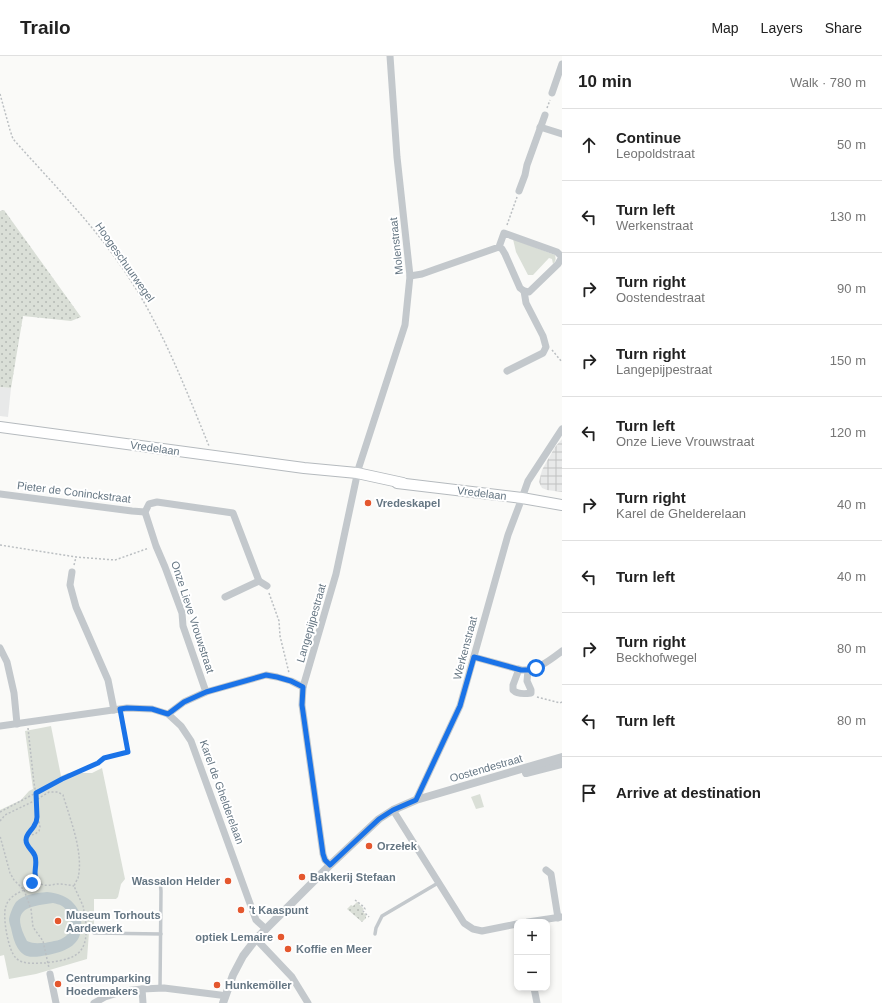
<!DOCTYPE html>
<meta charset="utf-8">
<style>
body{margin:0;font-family:Arial,sans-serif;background:#f6f6f6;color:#222}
.controls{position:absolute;right:12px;bottom:12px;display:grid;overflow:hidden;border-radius:8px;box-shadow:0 2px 6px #0003}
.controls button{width:36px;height:36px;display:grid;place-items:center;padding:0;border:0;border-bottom:1px solid #e0e0e0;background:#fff;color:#222;font:20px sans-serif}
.stop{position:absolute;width:12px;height:12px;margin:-9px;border:3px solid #1a73e8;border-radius:50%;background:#fff}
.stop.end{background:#1a73e8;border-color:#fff;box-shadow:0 1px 4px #0008}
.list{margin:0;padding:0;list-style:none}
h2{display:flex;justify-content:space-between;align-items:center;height:52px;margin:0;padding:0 16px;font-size:17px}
h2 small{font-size:13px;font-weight:400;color:#767676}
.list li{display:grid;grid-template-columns:26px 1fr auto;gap:12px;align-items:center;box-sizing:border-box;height:72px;padding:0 16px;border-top:1px solid #e0e0e0}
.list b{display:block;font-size:15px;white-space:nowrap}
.list p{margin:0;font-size:13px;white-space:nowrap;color:#767676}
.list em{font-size:13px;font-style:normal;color:#767676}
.icon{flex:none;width:22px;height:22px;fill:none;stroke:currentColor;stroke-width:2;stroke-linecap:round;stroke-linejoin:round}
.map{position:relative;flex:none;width:562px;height:947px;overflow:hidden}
header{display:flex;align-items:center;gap:24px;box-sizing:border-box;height:56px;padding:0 20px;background:#fff;border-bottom:1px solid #e0e0e0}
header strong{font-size:19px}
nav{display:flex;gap:22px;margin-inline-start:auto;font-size:14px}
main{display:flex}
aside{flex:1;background:#fff}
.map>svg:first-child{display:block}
</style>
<header>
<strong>Trailo</strong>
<nav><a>Map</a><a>Layers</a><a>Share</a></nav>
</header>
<main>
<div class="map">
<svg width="562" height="947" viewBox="0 0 562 947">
<defs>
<pattern id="industrial-grid" width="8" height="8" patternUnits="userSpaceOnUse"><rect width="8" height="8" fill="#e8e9e9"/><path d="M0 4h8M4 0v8" fill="none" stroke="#c0c1c2"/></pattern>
<pattern id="grass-dots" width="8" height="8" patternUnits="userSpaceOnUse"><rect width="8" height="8" fill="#dadfd7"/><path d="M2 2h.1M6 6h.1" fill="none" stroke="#b4b9b4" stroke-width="1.8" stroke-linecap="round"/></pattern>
</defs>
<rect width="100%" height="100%" fill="#fafaf8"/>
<polygon fill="#e8e9e9" points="0,331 11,332 8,361 0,360"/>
<polygon fill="url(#industrial-grid)" points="562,383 562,436 547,434 542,432 539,426 542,414 555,391"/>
<g fill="url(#grass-dots)">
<polygon points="4,154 81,261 71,265 23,260 11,332 0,331 0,155"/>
<polygon points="357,846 364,853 362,855 366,859 366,862 362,866 347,853 351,849 353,850"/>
</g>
<g fill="#dadfd7">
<path d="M513,183L555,199C556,203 556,205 553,208L552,203L549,202L533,219H528L516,196Z"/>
<polygon points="51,670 61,720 68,717 92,717 102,712 125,823 121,828 118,841 116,843 94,843 94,875 89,876 87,903 36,918 9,923 4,899 0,900 0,754 21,744 29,735 33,733 25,675"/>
<polygon points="480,738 484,751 476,753 471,741"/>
</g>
<path fill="#bbc7cb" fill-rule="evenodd" d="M47,836C69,838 84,851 81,874C80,879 79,883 75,887C69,894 57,897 48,899C41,900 33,902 27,900C16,896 13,881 11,872C10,869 9,866 9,863C10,858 13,850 16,846C24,838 37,837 47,836ZM53,847C56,848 59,848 62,850C70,855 74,871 68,878C62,885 53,885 45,887C38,887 33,888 27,885C11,854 24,851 53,847Z"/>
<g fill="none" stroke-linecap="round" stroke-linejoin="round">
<defs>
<g id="primary">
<polyline points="0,371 304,412 357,417 403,427"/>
<polyline points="397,427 522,442 562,449"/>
</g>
</defs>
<use href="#primary" stroke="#b5babe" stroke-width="12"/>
<g stroke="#bbbfc2" stroke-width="1.5" stroke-dasharray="2 2" stroke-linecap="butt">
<path d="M0,38L10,74L13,83C54,129 98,173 131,225C164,276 186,334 209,390"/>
<polyline points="547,52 550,44"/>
<polyline points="507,169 517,141"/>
<polyline points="552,294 562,306"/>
<polyline points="0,489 76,501 115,504 149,492"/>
<polyline points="74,509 76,501"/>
<polyline points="269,537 279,565 280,580 289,617"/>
<polyline points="537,641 560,647 562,646"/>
<path d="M28,672C30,691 32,709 34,727C36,738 38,749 37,760C37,770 25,777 26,785C27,792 35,796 36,803C37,812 32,820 39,826C44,832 52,828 59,828C64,828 69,829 74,830"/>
<polyline points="0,756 62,723 98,707 104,702 122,697"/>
<path d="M0,765L5,759L36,744L49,736H58L63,739C70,763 84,797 78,822C77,824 75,827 74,830C77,837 80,843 83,850C84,853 84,858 85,861C87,874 88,893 74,900C67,904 53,906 45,907C35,907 23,909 16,902C8,895 2,859 6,850C8,842 17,837 24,834L14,824L10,817L0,780"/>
<polyline points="28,780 35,778 39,775 40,771 38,762"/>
<polyline points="37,825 32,827 24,834 31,853 33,871 43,885 49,912"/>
<polyline points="355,844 364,851 365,853 363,855 369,861"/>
</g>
<g stroke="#c3c8cc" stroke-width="3.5">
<polyline points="120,653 128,696"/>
<polyline points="94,877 161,878"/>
<polyline points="375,878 376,872 382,860 438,827"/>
<polyline points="160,932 161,835 160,824"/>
</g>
<g stroke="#c3c8cc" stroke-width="7">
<polyline points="552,37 562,8"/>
<polyline points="540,71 562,78"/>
<polyline points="519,135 525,119 527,109 545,59"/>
<polyline points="410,220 422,218 436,213 499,191 504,177 557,196 562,201 558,208 529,236 524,235 520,232 505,198 502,193 499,191"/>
<polyline points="507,315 543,297 546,291 543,280 526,247 524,235"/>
<polyline points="357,417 405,269 410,220 397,101 390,0"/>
<polyline points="0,438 132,455 145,456"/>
<polyline points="72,516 70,529 76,551 108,624 114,654"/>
<polyline points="225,541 259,525"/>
<polyline points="0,592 7,606 14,637 17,668"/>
<path d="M474,601L521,614C537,615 550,604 562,595"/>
<path d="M519,613L513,629V634C517,638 525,638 531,637V634L527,625L528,614"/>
<polyline points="206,636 183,570 182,557 165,511 156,490 145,456 149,448 157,446 233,457 259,525 267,530"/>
<polyline points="168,658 184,646 206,636 266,619 277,621 291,625 303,631"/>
<polyline points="0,670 127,652 152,653 168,658 181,670 191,685 256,864 266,873"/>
<polyline points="416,744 460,650 508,479 522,442 528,425 562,373"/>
<polyline points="393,754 464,867 473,873 482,875 517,868"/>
<polyline points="330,809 325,804 323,798 302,649 303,631 336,518 356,424"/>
<polyline points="546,814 551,818 558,862"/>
<polyline points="528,866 561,861"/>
<polyline points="256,883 292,921 308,947"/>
<polyline points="50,918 56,947"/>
<polyline points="534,932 537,947"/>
<polyline points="142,933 143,947"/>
<polyline points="94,947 105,941 124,935 142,933 164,932 220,939 225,940"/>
</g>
<g stroke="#c3c8cc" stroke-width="8">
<polyline points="526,717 562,708"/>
<polyline points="223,947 233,919 243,900 256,883 330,809 379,763 393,754 416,744 562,701"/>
</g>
<use href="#primary" stroke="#fff" stroke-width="10"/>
</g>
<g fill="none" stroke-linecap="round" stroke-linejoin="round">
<path stroke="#1a73e8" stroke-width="5" d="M32,827L37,825C32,818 38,809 35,800C33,794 26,791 26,784C26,778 32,774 34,770C36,767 37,764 37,761L36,737L62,723L98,707L104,702L128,696L120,653L127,652L152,653L168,658L184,646L206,636L266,619L277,621L291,625L303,631L302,649L323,798L325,804L330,809L379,763L393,754L416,744L460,650L474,601L521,614H528L536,612"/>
</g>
<g fill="#e4572e" stroke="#fff" stroke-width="1.5">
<circle cx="368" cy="447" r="4"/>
<circle cx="369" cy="790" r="4"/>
<circle cx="302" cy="821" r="4"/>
<circle cx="228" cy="825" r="4"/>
<circle cx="241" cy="854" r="4"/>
<circle cx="58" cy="865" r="4"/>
<circle cx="281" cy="881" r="4"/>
<circle cx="288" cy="893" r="4"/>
<circle cx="58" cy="928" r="4"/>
<circle cx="217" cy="929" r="4"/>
</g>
<g text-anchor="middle" stroke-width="4" stroke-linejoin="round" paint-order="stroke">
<g font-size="11" fill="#657683" stroke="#fff">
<text transform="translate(396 190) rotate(-96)" y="4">Molenstraat</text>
<text transform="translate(125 206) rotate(55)" y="4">Hoogeschuurwegel</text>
<text transform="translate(155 392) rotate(8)" y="4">Vredelaan</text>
<text transform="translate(74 436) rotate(7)" y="4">Pieter de Coninckstraat</text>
<text transform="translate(482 437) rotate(7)" y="4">Vredelaan</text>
<text transform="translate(193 561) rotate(72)" y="4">Onze Lieve Vrouwstraat</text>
<text transform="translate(311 567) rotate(-74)" y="4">Langepijpestraat</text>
<text transform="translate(465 592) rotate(-75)" y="4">Werkenstraat</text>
<text transform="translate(486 712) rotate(-16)" y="4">Oostendestraat</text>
<text transform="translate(222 736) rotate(70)" y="4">Karel de Ghelderelaan</text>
</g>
<g font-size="11" font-weight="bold" fill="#657683" stroke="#fff" text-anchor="start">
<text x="376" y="451">Vredeskapel</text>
<text x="377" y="794">Orzełek</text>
<text x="310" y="825">Bakkerij Stefaan</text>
<text x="220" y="829" text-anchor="end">Wassalon Helder</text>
<text x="249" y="858">'t Kaaspunt</text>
<text x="66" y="863">Museum Torhouts<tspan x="66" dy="13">Aardewerk</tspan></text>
<text x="273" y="885" text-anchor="end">optiek Lemaire</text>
<text x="296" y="897">Koffie en Meer</text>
<text x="66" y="926">Centrumparking<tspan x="66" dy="13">Hoedemakers</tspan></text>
<text x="225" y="933">Hunkemöller</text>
</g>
</g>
</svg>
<div class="controls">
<button>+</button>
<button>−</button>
</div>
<div class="stop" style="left:536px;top:612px"></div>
<div class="stop end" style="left:32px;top:827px"></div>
</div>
<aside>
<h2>10 min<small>Walk · 780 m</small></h2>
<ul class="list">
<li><svg class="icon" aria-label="ahead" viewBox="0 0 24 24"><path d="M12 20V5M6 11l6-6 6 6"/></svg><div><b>Continue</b><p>Leopoldstraat</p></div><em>50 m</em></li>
<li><svg class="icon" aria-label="left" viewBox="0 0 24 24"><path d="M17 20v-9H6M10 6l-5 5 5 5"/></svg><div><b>Turn left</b><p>Werkenstraat</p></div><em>130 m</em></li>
<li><svg class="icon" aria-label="right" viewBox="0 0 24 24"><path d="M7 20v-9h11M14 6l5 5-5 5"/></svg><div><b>Turn right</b><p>Oostendestraat</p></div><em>90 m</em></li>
<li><svg class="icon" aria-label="right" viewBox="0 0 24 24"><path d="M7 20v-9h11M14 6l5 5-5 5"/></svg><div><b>Turn right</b><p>Langepijpestraat</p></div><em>150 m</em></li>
<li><svg class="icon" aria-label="left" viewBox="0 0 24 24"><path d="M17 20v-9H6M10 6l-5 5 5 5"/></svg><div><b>Turn left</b><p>Onze Lieve Vrouwstraat</p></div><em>120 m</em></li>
<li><svg class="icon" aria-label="right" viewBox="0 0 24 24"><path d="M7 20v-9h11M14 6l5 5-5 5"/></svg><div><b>Turn right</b><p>Karel de Ghelderelaan</p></div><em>40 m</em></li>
<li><svg class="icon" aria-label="left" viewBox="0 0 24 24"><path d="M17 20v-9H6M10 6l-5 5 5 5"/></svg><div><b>Turn left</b></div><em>40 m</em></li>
<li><svg class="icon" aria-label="right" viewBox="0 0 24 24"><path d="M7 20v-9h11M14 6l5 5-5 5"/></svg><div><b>Turn right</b><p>Beckhofwegel</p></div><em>80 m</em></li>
<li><svg class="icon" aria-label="left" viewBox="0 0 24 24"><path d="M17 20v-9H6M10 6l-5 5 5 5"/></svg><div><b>Turn left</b></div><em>80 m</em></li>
<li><svg class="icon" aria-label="arrive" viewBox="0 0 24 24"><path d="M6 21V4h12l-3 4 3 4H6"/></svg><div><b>Arrive at destination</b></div></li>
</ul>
</aside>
</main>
